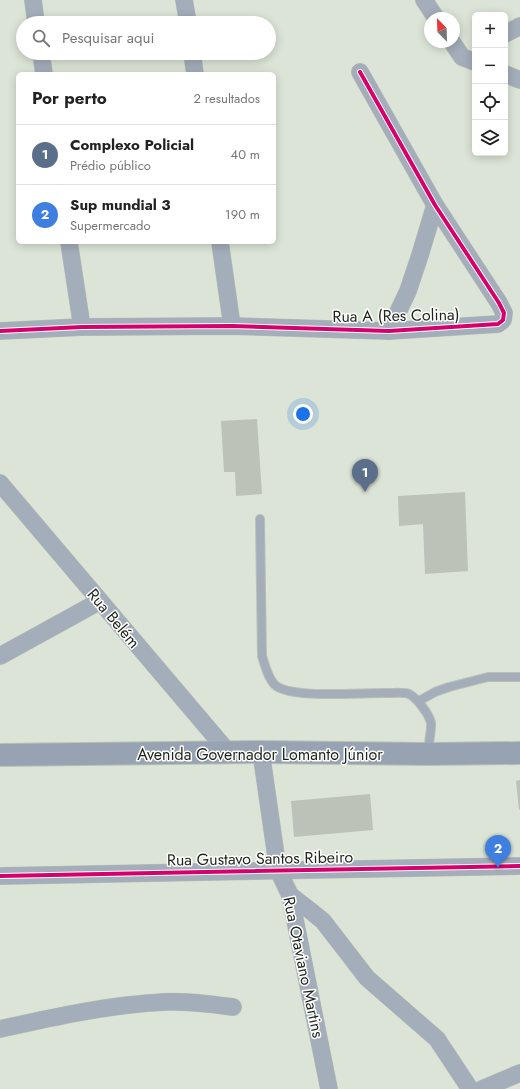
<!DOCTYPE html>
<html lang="pt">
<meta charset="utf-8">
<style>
body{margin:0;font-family:Jost,sans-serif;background:#f2f2f2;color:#222}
.controls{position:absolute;right:12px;top:12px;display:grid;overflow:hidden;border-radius:6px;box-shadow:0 2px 10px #0003}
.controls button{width:36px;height:36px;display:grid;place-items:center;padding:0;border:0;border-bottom:1px solid #e0e0e0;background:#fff;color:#222;font:20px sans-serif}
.compass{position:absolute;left:424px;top:12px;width:36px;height:36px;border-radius:50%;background:#fff;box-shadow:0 2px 10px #0003;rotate:337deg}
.you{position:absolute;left:303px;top:414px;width:14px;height:14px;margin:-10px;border:3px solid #fff;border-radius:50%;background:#1a73e8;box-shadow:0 0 0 6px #1a73e833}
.badge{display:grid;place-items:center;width:26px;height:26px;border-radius:50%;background:#60675c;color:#fff;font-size:13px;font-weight:700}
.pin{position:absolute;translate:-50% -33px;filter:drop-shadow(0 1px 2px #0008)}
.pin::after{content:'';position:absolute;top:21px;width:14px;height:12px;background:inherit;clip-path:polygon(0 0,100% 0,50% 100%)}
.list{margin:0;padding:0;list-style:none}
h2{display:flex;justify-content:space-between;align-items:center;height:52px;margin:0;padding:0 16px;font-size:17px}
h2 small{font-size:13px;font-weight:400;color:#767676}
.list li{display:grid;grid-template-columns:26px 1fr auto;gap:12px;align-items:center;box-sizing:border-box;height:60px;padding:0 16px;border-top:1px solid #e0e0e0}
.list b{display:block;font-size:15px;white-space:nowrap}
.list p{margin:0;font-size:13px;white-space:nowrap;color:#767676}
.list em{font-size:13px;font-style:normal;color:#767676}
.icon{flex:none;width:22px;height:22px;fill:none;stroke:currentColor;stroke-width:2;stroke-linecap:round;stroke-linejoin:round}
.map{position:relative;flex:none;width:520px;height:1089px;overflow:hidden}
.search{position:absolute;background:#fff;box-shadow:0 2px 10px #0003;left:16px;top:16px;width:260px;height:44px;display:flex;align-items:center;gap:10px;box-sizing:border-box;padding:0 14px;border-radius:22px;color:#767676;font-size:15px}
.panel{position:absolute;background:#fff;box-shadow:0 2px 10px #0003;left:16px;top:72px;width:260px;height:172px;border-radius:6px}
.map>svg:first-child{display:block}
</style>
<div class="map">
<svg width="520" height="1089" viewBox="0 0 520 1089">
<rect width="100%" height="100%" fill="#dbe4d6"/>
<g fill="#bcc2b7">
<polygon points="257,419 262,494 236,496 235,472 224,472 221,421"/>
<polygon points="465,492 468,571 425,574 423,524 399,526 398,496"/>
<polygon points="520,780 520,809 519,810 516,781"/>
<polygon points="370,794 373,830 294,837 291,801"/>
</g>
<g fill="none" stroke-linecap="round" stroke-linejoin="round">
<defs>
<g id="service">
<path d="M260,519L262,656C265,665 267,676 274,684C288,700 365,692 388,693C394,693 404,692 409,694C417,698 429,714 431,723C432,728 428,746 428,753"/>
<polyline points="419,701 435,692 449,687 488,677 520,677"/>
</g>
<g id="minor">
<polyline points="33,0 36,23"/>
<polyline points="184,0 188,23"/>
<polyline points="424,0 436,18"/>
<polyline points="505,34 520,26"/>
<polyline points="452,42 462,57 475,62"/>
<polyline points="41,53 44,74"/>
<polyline points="192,53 195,74"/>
<polyline points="505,74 520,80"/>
<polyline points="69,242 82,327"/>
<polyline points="220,242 232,326"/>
<polyline points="0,331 82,327 232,326 389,331 498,324 503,320 504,313 499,303 435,205 360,72"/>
<polyline points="389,331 408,291 420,255 435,205"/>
<polyline points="0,483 229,753"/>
<polyline points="0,656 100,601"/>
<polyline points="261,752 278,870 290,895 329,1089"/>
<polyline points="0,876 520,866"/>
<polyline points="290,895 312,912 323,921 367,978 437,1039 470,1089"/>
<path d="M0,1029C54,1017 108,1005 163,1002C187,1001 210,1004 233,1007"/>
<polyline points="482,1089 520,1073"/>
</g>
<polyline id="secondary" points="0,755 261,752 428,754 520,753"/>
</defs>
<use href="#service" stroke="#bac1b5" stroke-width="10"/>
<use href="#minor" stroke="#bac1b5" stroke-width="18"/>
<use href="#secondary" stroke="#bac1b5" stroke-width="24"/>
<use href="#service" stroke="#a4adba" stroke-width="8"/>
<use href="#minor" stroke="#a4adba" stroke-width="17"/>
<use href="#secondary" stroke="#97a2b2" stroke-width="22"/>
<defs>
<g id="cycleway">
<polyline points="0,331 82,327 232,326 389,331 498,324 503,320 504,313 499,303 435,205 360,72"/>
<polyline points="0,876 520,866"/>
</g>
</defs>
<use href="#cycleway" stroke="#fff" stroke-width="6"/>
<use href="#cycleway" stroke="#d6006c" stroke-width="4"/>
</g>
<g text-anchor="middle" stroke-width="3" stroke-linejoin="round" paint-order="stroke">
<g font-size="16" fill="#1e241a" stroke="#fff">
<text transform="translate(396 315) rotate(-1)" y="6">Rua A (Res Colina)</text>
<text transform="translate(114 618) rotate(50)" y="6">Rua Belém</text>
<text x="260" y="760">Avenida Governador Lomanto Júnior</text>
<text transform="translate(260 858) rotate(-1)" y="6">Rua Gustavo Santos Ribeiro</text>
<text transform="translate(304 967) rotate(78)" y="6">Rua Otaviano Martins</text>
</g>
</g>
</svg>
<div class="controls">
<button>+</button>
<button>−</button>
<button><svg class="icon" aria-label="locate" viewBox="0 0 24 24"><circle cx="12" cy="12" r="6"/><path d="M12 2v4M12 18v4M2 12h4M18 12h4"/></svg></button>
<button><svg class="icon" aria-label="layers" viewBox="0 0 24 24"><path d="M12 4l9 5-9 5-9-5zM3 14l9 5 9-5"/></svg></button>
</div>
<svg class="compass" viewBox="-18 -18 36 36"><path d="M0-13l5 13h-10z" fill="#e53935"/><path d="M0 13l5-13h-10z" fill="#767676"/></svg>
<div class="you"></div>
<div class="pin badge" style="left:365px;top:492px;background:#5c6f8a">1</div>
<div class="pin badge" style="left:498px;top:868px;background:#3f7fe0">2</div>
<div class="search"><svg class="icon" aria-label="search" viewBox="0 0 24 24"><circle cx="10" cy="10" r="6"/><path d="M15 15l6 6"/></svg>Pesquisar aqui</div>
<section class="panel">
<h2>Por perto<small>2 resultados</small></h2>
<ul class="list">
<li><span class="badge" style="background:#5c6f8a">1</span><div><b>Complexo Policial</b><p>Prédio público</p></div><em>40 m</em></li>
<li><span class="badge" style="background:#3f7fe0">2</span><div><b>Sup mundial 3</b><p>Supermercado</p></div><em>190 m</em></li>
</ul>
</section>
</div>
